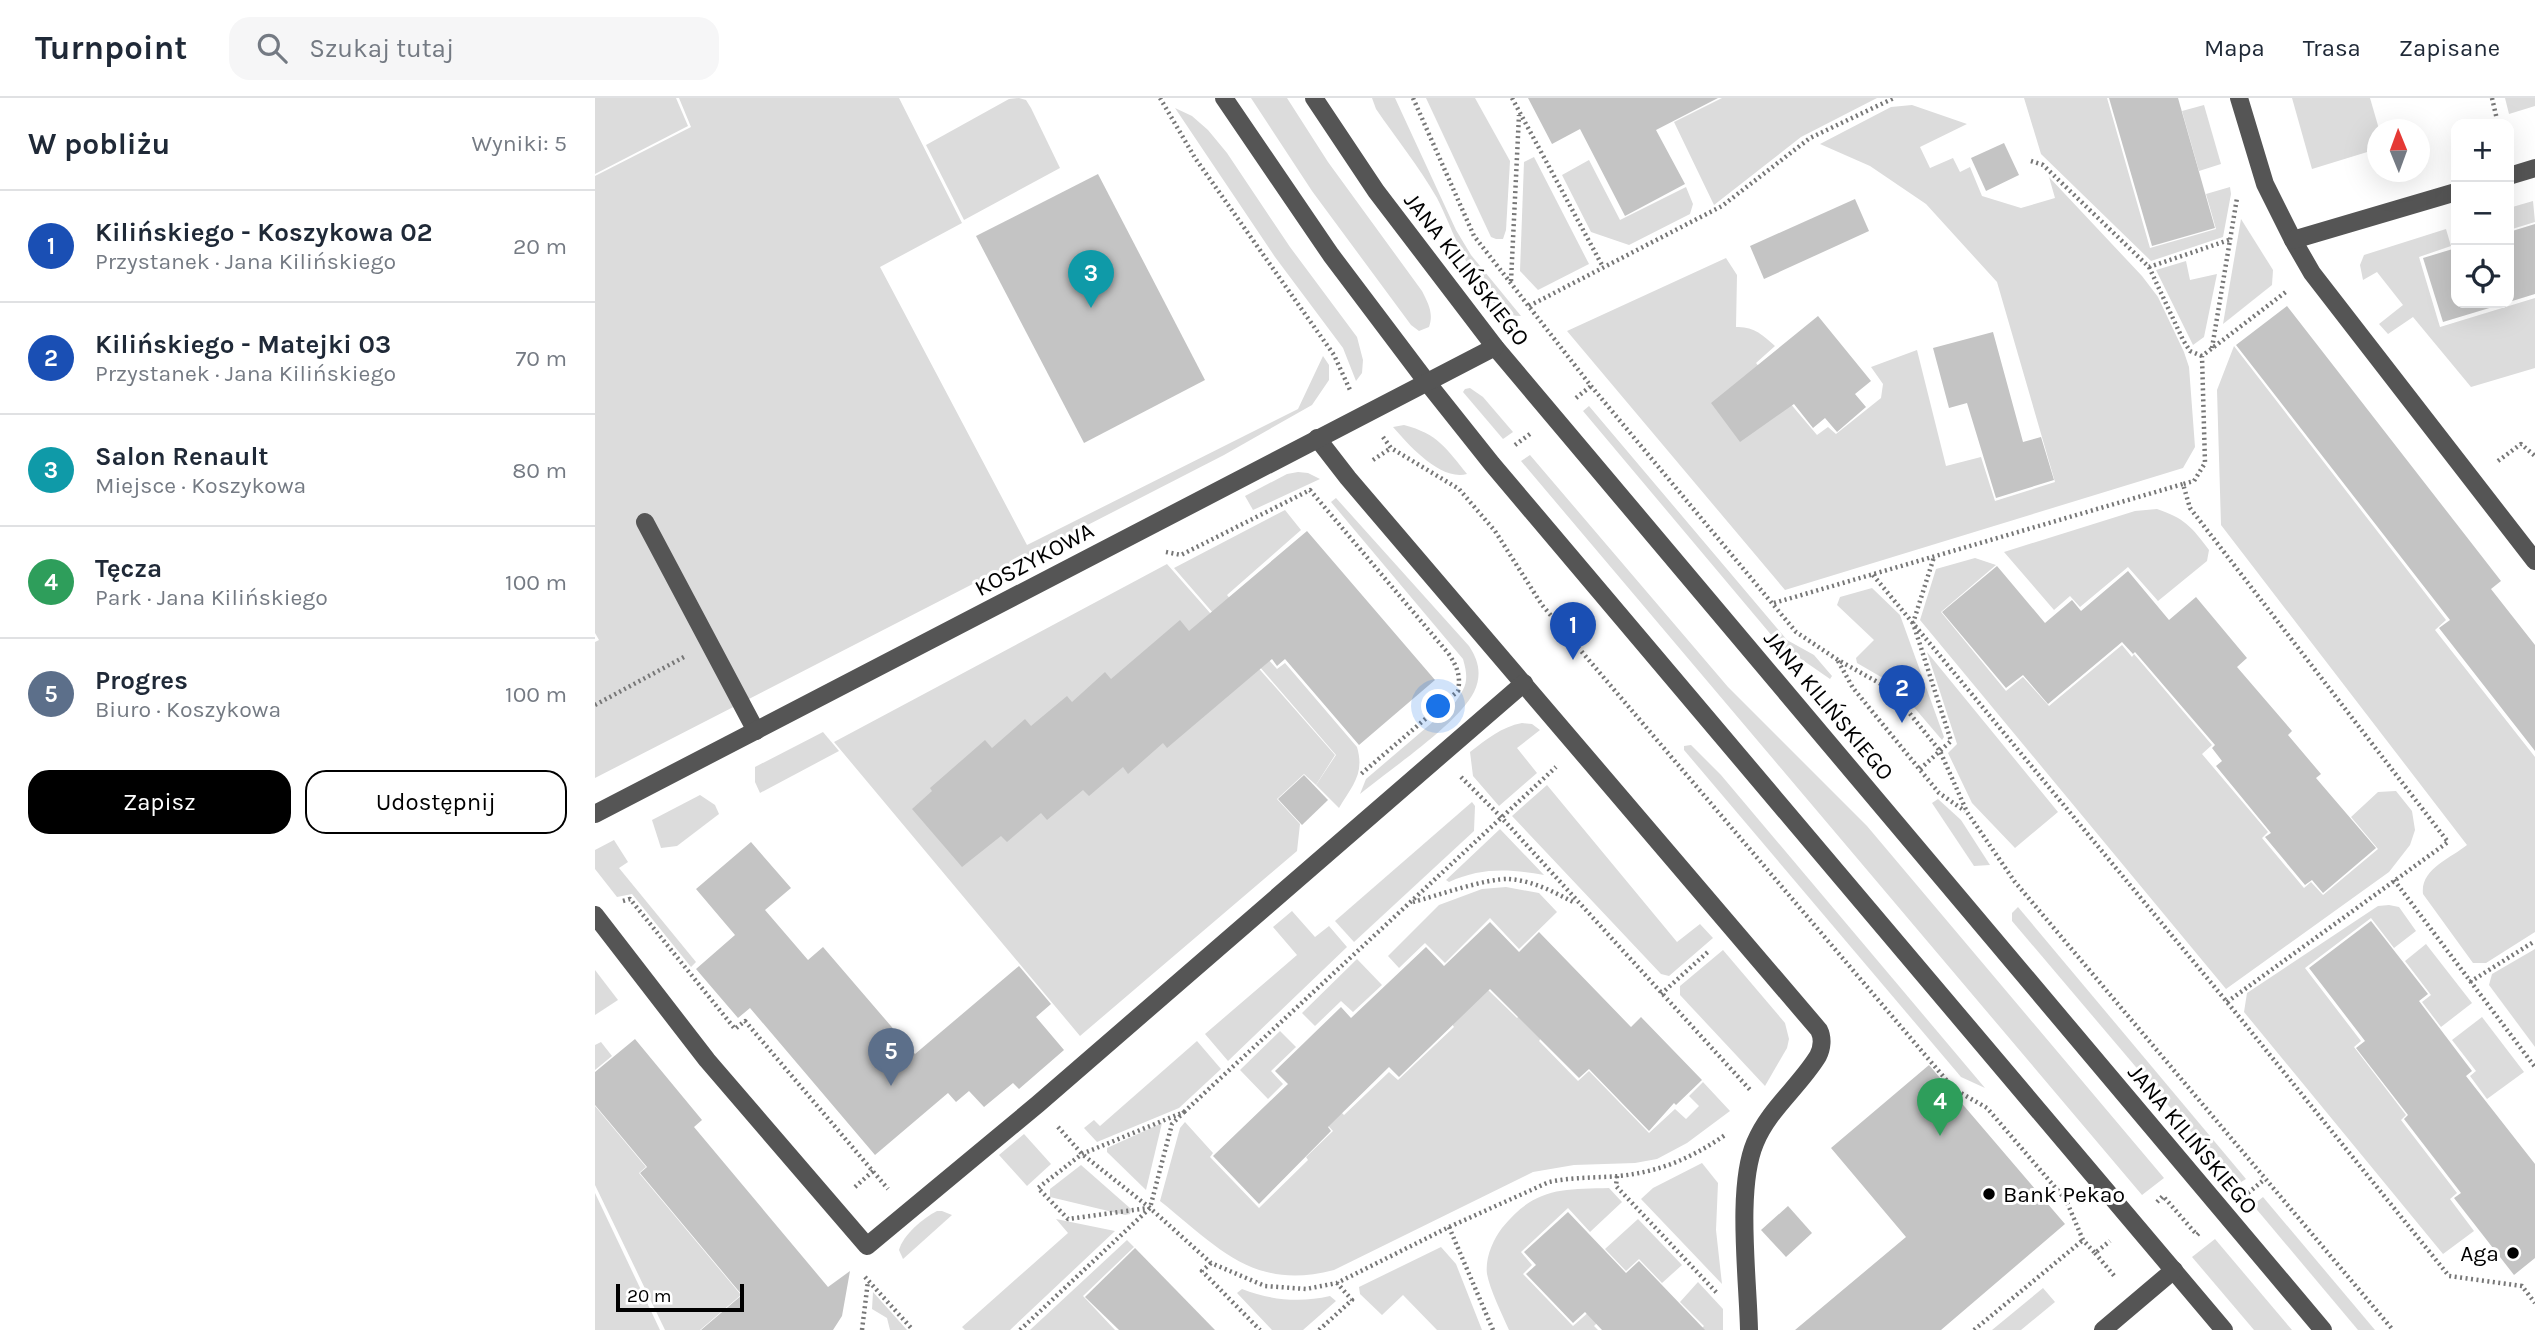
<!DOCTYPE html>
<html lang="pl">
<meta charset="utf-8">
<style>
body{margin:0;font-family:Karla,sans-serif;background:#f6f6f7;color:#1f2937}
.controls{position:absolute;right:21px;top:21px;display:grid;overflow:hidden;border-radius:14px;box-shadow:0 7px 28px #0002}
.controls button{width:63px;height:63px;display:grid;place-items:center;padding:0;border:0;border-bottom:2px solid #e0e1e3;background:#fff;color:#1f2937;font:35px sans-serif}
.compass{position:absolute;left:1772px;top:21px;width:63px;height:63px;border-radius:50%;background:#fff;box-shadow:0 7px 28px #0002;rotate:359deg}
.scale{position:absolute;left:21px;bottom:18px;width:128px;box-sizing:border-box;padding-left:7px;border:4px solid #000;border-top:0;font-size:19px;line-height:24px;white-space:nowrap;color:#000;-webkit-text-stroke:5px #fff;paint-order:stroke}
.you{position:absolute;left:844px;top:609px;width:24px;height:24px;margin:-18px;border:5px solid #fff;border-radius:50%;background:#1a73e8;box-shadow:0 0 0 10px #1a73e833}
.badge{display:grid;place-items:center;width:46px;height:46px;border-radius:50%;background:#000;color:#fff;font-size:23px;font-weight:700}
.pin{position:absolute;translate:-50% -58px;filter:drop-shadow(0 2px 4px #0008)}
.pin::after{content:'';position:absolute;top:37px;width:24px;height:21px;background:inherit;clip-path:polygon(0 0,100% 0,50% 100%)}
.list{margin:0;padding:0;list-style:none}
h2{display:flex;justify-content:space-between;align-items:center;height:91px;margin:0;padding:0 28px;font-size:30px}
h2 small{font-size:23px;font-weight:400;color:#747a83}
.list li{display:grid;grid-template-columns:46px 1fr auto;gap:21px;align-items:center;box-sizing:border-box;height:112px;padding:0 28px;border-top:2px solid #e0e1e3}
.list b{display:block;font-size:26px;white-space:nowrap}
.list p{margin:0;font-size:23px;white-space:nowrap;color:#747a83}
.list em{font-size:23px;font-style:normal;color:#747a83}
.actions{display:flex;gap:14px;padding:21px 28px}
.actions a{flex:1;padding:16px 0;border:2px solid #000;border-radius:21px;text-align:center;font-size:24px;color:#000}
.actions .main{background:#000;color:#fff}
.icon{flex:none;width:38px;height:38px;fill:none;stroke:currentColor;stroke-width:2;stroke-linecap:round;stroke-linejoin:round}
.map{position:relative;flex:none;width:1940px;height:1232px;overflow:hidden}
header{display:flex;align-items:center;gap:42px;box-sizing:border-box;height:98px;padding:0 35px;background:#fff;border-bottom:2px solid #e0e1e3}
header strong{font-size:33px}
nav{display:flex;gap:38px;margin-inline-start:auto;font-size:24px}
.search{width:490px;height:63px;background:#f6f6f7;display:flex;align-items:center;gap:18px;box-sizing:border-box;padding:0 24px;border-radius:21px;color:#747a83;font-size:26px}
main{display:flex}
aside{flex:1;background:#fff}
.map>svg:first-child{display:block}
</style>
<header>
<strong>Turnpoint</strong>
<div class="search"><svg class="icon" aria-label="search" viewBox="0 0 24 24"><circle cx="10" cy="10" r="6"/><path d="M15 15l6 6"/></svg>Szukaj tutaj</div>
<nav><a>Mapa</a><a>Trasa</a><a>Zapisane</a></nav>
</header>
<main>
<aside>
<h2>W pobliżu<small>Wyniki: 5</small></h2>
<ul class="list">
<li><span class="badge" style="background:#1a4fb4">1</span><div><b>Kilińskiego - Koszykowa 02</b><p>Przystanek · Jana Kilińskiego</p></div><em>20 m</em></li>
<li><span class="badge" style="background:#1a4fb4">2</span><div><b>Kilińskiego - Matejki 03</b><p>Przystanek · Jana Kilińskiego</p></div><em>70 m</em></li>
<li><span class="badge" style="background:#0f9aa8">3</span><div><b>Salon Renault</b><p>Miejsce · Koszykowa</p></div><em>80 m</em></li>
<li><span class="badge" style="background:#2e9e5b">4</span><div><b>Tęcza</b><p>Park · Jana Kilińskiego</p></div><em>100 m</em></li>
<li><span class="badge" style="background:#5c6f8a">5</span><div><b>Progres</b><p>Biuro · Koszykowa</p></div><em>100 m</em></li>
</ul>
<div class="actions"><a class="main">Zapisz</a><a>Udostępnij</a></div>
</aside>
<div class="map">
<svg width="1940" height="1232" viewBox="0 0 1940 1232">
<rect width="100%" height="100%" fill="#fff"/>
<g fill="#dcdcdc">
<polygon points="0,0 81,0 93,28 0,76"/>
<polygon points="84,0 304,0 367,125 285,169 432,447 703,311 728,258 734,267 734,282 717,307 629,357 0,680 0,544 4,542 0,535 0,78 96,29"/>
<polygon points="424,0 431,2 436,10 465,70 369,122 331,47 414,1"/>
<path d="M656,0H692L733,64L827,193C833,205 839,215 834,229L824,233L816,227L717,93Z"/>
<path d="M777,0H800L861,132L876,157L926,218C886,219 858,130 842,100C824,69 801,40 781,11Z"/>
<polygon points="831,0 880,0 915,63 911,132 908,141 901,141 896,139"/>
<polygon points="1127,0 1282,0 1206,39 1119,107 1079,24"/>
<polygon points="1429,0 1512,0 1555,150 1621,131 1611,96 1635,89 1636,96 1628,139 1556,163 1446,56"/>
<polygon points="1697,0 1775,0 1784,31 1782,51 1717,71"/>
<polygon points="1910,0 1940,0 1940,8 1914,16"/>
<path d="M1317,7L1372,26L1325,49L1335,70L1358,60L1365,74L1375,69L1387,98L1426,110L1460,100L1454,79L1547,178L1563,199L1589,254L1594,269L1600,349L1588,370L1190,492L972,233L1131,160L1142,177L1141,229C1158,228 1168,237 1180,248L1161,265L1222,337L1233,329L1241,336L1286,300L1288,286L1276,269L1322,252L1351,368L1386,359L1400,403L1460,384L1402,184L1331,106L1275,68L1225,46L1296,9Z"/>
<polygon points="1609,7 1626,66 1604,73 1587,13"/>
<polygon points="580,10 597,18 613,32 632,55 695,149 762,239 768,262 767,275 761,283 748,250 680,159"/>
<polygon points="939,59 994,166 943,192 925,173 929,64"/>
<polygon points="994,62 1025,122 1091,89 1098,106 1095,116 1034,147 996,134 967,77"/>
<polygon points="1938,103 1940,124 1914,132 1914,110"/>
<polygon points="1646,121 1678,172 1677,187 1628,226"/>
<polygon points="1851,131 1856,148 1824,159 1845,229 1940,200 1940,270 1876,289 1818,219 1793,236 1784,226 1808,207 1782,174 1768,182 1765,167 1769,157"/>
<polygon points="1591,163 1595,182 1622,176 1609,239 1598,247 1561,172"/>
<path d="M1639,248L1851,522L1840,532L1940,659V834L1891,865H1878L1828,796C1825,771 1856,760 1872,747L1626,427L1622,292Z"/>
<polygon points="875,290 888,299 918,334 908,341 868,294 870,291"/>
<polygon points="994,308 1192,542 1219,557 1237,578 1235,581 1183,545 988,313"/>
<path d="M809,327C843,336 851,350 872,376C845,383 814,347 798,329Z"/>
<polygon points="935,357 1133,589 1272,728 1569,1080 1547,1097 926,363"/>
<polygon points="703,374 713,375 725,381 658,412 650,398 692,376"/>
<path d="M741,400L874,548C884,563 887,577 879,594C863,626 794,672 765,696L771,681L859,606C872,588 874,582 868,561L736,404Z"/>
<path d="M1562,411C1589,420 1597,429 1614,452L1612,463L1563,503L1533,469L1485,509L1475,498L1459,512L1409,454L1540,413Z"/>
<path d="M690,412L706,432L632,497L670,542L663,550L682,571L690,565L762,649C770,676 757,688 744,710L721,687L741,657L579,470Z"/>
<polygon points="1380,460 1401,467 1346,514 1411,593 1428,579 1454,608 1527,547 1537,559 1539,556 1617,647 1607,656 1673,734 1667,740 1709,790 1716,784 1728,797 1783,751 1756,719 1783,694 1801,693 1817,713 1820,732 1815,747 1794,774 1631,891 1325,522 1341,471"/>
<polygon points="572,466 740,657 721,687 709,676 682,701 705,726 702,753 485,938 239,644"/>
<polygon points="1277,490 1305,517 1349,639 1347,642 1300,587 1262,565 1261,560 1279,542 1242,507 1245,499"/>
<polygon points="1332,554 1463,714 1420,750 1377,705 1353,655 1362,646"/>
<path d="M927,625L937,626L945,632L922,650L942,675L904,708L878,678L875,654C892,641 906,629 927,625Z"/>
<polygon points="228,634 244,653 165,695 160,684 160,669"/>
<polygon points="1096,647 1126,677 1390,990 1366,979 1089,652 1089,648"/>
<polygon points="952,687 1082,844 1105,826 1118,840 1074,878 1066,876 917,718"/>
<polygon points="105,697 120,707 124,716 82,748 66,750 57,722"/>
<polygon points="1343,701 1366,722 1395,767 1379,768 1337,705"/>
<polygon points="877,704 880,708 879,733 759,844 740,823"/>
<path d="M905,731L949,777C915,771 887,769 854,784L851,782Z"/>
<polygon points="19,742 33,764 24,770 101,864 96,869 37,796 22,799 0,771 0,752"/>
<polygon points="911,789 944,795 962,814 924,851 895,820 850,865 830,845 804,870 793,858 844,807 887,791"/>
<polygon points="1794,807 1804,809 1821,833 1799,850 1776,820 1710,870 1766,943 1759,949 1811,1017 1806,1022 1862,1095 1855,1101 1879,1133 1848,1156 1649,914 1652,895 1783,808"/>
<polygon points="1423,809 1651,1081 1641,1087 1417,823 1417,815"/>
<polygon points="697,813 720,839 734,828 752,849 633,963 610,936 702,857 678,829"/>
<polygon points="1831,846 1877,905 1846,929 1827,904 1836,897 1810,863"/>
<polygon points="1940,851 1940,949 1894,887 1897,876"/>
<polygon points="1128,852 1190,925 1194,941 1192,950 1170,988 1085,897 1085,888"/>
<polygon points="762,861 787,887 758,914 746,903 720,928 707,915"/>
<polygon points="0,872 23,902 0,917"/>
<path d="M889,888L922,920L928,915L946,940L944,943L983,983L994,973L1054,1035L1080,1011L1091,1021L1104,1008L1094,998L1108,984L1135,1013L1092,1045L1062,1061L1040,1065L979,1067L938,1074L739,1172C658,1193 624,1150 565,1103L585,1030L590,1024L618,1055L615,1059L664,1110L713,1062L711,1059L738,1033L726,1020L739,1007L749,1017L794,974L803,982L859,929L854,922Z"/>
<polygon points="1887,919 1929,974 1892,1001 1875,978 1881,973 1857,942"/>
<polygon points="685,933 701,949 676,973 688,986 673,1001 645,972"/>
<polygon points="602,943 626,971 584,1010 502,1044 489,1030 499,1022 505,1028"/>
<polygon points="6,944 17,958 0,972 0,947"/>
<polygon points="0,1008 51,1069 44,1075 146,1197 105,1232 70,1232 0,1087"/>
<polygon points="567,1025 551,1092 512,1054 512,1050"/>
<polygon points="429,1036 456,1066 432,1088 404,1057"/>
<polygon points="1107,1065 1123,1085 1121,1132 1127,1186 1046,1101 1058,1090"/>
<polygon points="486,1067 536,1111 535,1116 530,1117 455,1099 455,1091"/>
<path d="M1014,1090L1027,1104L995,1134L973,1110L926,1154L937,1167L928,1176L978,1228L996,1212L1005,1222L999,1228L1003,1232H914C907,1216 895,1192 892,1176C890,1160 898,1142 907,1130C939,1090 966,1091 1014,1090Z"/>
<polygon points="0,1095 65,1232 0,1232"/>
<polygon points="1668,1099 1780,1232 1763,1232 1658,1107"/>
<path d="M342,1113H347L357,1117L308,1161L304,1152C308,1137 328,1120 342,1113Z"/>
<polygon points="461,1121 520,1133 415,1232 370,1232 367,1229 473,1135"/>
<polygon points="1043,1121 1087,1167 1067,1185 1044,1161 1031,1173 1010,1151"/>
<polygon points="1620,1141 1697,1232 1659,1232 1597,1159"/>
<polygon points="532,1142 539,1149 488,1198 520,1232 435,1232"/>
<polygon points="846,1149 861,1166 887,1232 842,1232 808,1197 787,1217 765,1196 764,1189"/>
<polygon points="1103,1184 1128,1211 1128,1232 1105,1232 1109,1228 1085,1204"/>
<polygon points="1448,1190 1460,1204 1426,1232 1397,1232"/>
<path d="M647,1191C675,1202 705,1205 735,1198L741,1203L708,1232H677L642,1195Z"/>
<polygon points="278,1194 312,1232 295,1232 292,1220 277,1211"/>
</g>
<g fill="#c4c4c4">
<polygon points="933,0 1123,0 1061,32 1090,86 1030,118 985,31 957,46"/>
<polygon points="1514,0 1583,0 1620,130 1557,148"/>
<polygon points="1409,45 1424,77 1391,93 1376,60"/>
<polygon points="503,76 610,282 489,345 381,138"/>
<polygon points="1260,101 1274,133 1169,181 1155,148"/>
<polygon points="1940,126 1940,196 1914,204 1914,134"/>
<polygon points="1861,150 1861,205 1911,205 1848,224 1828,160"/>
<polygon points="1692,208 1906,483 1896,491 1940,547 1940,653 1844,530 1855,522 1641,247"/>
<polygon points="1223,218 1276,283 1260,296 1271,309 1242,334 1230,320 1218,330 1199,306 1145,344 1116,305"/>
<polygon points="1398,234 1428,344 1446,339 1459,382 1401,400 1372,305 1354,310 1338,250"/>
<polygon points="712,433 840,582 764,647 690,561 682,568 677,561 572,650 568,645 533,676 528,669 494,698 488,692 452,722 446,715 412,744 406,738 367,769 317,711 337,693 335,690 390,642 397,650 430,621 436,628 472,598 477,604 510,574 516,581 585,522 594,533"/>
<polygon points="1402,468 1450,525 1477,502 1486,513 1533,473 1574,522 1601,499 1652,560 1642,569 1697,633 1693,637 1726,676 1721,680 1781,750 1728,795 1717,782 1710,787 1670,739 1676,735 1621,668 1627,663 1617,650 1620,647 1540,554 1538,556 1527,544 1453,606 1428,577 1411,590 1347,514"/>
<polygon points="709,677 733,702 707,727 683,701"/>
<polygon points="156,744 196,790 170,812 213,862 228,849 320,956 424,868 456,906 441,919 469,952 424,991 418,985 389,1009 374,993 361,1004 353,995 280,1057 155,910 143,920 101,871 140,837 101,791"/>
<polygon points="1776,823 1833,896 1824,903 1877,973 1871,978 1940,1066 1940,1160 1919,1177 1859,1100 1866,1095 1809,1021 1813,1017 1761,950 1770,943 1714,870"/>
<polygon points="895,824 924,854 944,834 1036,929 1046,919 1107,982 1081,1007 1079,1005 1054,1033 994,971 984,980 895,891 804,979 794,969 733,1029 736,1033 664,1106 618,1058 693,986 680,973 746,909 756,920 831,849 849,868"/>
<polygon points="40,941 107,1022 99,1029 233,1189 255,1173 247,1218 238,1232 106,1232 147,1197 45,1075 52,1069 0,1007 0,974"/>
<polygon points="1334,967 1470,1126 1346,1232 1200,1232 1311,1139 1236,1050"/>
<polygon points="1193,1108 1217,1135 1191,1159 1166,1132"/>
<polygon points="973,1114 1031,1175 1044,1163 1110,1232 1007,1232 990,1214 978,1225 931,1176 941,1167 929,1154"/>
<polygon points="540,1150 620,1232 524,1232 490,1199"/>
</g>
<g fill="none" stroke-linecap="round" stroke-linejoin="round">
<g stroke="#777" stroke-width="4.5" stroke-dasharray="2 3.5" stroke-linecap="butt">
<polyline points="565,0 600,60 739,257 755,292"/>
<polyline points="818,0 879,138 996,288 1201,534 1243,562 1295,591 1345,653 1372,714 1420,784 1798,1232"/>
<polyline points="917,0 1008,169"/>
<polyline points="1897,0 1903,26"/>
<polyline points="1436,63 1448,67 1554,169 1634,142"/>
<polyline points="1554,169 1588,242 1595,253 1607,258"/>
<polyline points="916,183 924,17"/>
<polyline points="934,208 1127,108 1215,40 1299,0"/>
<polyline points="1617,250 1642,100"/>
<polyline points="981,300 996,288"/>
<polyline points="788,339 796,350 864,391 900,433 947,507 1359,991 1392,1010 1471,1102 1488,1142 1500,1155 1515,1143"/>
<polyline points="920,347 935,336"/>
<polyline points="778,362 796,350"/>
<polyline points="1903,363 1926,346 1940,358"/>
<path d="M571,454L586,457L715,392L853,555C862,568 866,578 863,593L766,676"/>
<polyline points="1278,477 1632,904 1854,1178 1927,1188 1940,1205"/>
<polyline points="1179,505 1588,386"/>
<polyline points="1243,563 1258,590 1344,695 1370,713"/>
<polyline points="0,607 89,559"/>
<polyline points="1325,671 1356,643 1318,525 1339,459"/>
<polyline points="866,679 906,719 1157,994"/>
<polyline points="1799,782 1940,969"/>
<polyline points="28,803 35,801 140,931 150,923 293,1091"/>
<path d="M818,804C841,798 892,780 914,781C939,783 959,794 980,805"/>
<polyline points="1875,884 1940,843"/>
<polyline points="1066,896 1115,852"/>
<polyline points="1632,904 1853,744 1595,410 1588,386 1599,383 1610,365 1607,258 1692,193"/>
<polyline points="589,1014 961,669"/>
<path d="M463,1029L487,1056L555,1110L616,1165L670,1188L711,1191L742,1185L854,1129L954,1084C977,1079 1000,1080 1024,1078C1064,1074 1097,1060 1130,1037"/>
<polyline points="1022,1078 1021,1088 1122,1195"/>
<polyline points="260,1089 278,1073"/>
<polyline points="1653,1095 1670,1081"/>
<polyline points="1562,1104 1568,1098 1602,1137 1606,1133"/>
<polyline points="854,1129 898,1232"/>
<polyline points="1500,1155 1521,1180"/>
<polyline points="616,1165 607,1173 665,1232"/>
<polyline points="270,1179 318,1232"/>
<polyline points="267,1232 273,1183"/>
<polyline points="425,1232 555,1110 577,1026 589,1014 487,1056 443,1090 473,1121 553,1110"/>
<polyline points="724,1232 757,1202 742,1185"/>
<polyline points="1379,1232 1488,1142"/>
</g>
<g stroke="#555" stroke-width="18">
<polyline points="629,0 736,157 831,283 897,366 1629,1232"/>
<polyline points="719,0 781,93 900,249 1728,1232"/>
<polyline points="1644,0 1670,86 1698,142 1717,175 1940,463"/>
<polyline points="1914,78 1940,70"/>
<polyline points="1698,142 1861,94"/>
<path d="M722,340L753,380L1224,932C1228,940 1227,950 1223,958C1204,989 1174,1011 1160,1045C1141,1090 1153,1181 1154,1232"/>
<polyline points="50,424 161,633"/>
<polyline points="0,716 900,249"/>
<polyline points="0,817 112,962 272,1148 443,1006 929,585"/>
<polyline points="1508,1232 1579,1172"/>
</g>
</g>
<g fill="#000" stroke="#fff" stroke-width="2.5">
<circle cx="1394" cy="1096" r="7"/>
<circle cx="1918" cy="1155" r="7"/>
</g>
<g text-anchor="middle" stroke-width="6" stroke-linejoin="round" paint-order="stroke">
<g font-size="23" fill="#000" stroke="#fff">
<text transform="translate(872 171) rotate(52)" y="8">JANA KILIŃSKIEGO</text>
<text transform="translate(439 461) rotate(-28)" y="8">KOSZYKOWA</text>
<text transform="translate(1234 607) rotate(50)" y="8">JANA KILIŃSKIEGO</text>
<text transform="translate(1598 1041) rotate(50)" y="8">JANA KILIŃSKIEGO</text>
</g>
<g font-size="23" fill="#000" stroke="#fff" text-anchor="start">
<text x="1408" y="1104">Bank Pekao</text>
<text x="1904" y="1163" text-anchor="end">Aga</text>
</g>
</g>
</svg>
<div class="controls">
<button>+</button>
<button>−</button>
<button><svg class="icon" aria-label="locate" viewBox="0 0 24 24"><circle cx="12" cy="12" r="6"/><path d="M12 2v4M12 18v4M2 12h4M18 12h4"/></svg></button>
</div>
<svg class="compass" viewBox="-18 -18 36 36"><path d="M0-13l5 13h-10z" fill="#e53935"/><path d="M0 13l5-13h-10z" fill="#747a83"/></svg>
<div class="scale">20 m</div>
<div class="you"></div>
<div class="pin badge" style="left:978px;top:562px;background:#1a4fb4">1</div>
<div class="pin badge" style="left:1307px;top:625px;background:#1a4fb4">2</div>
<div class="pin badge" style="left:496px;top:210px;background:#0f9aa8">3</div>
<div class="pin badge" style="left:1345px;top:1038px;background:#2e9e5b">4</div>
<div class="pin badge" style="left:296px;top:988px;background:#5c6f8a">5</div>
</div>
</main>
